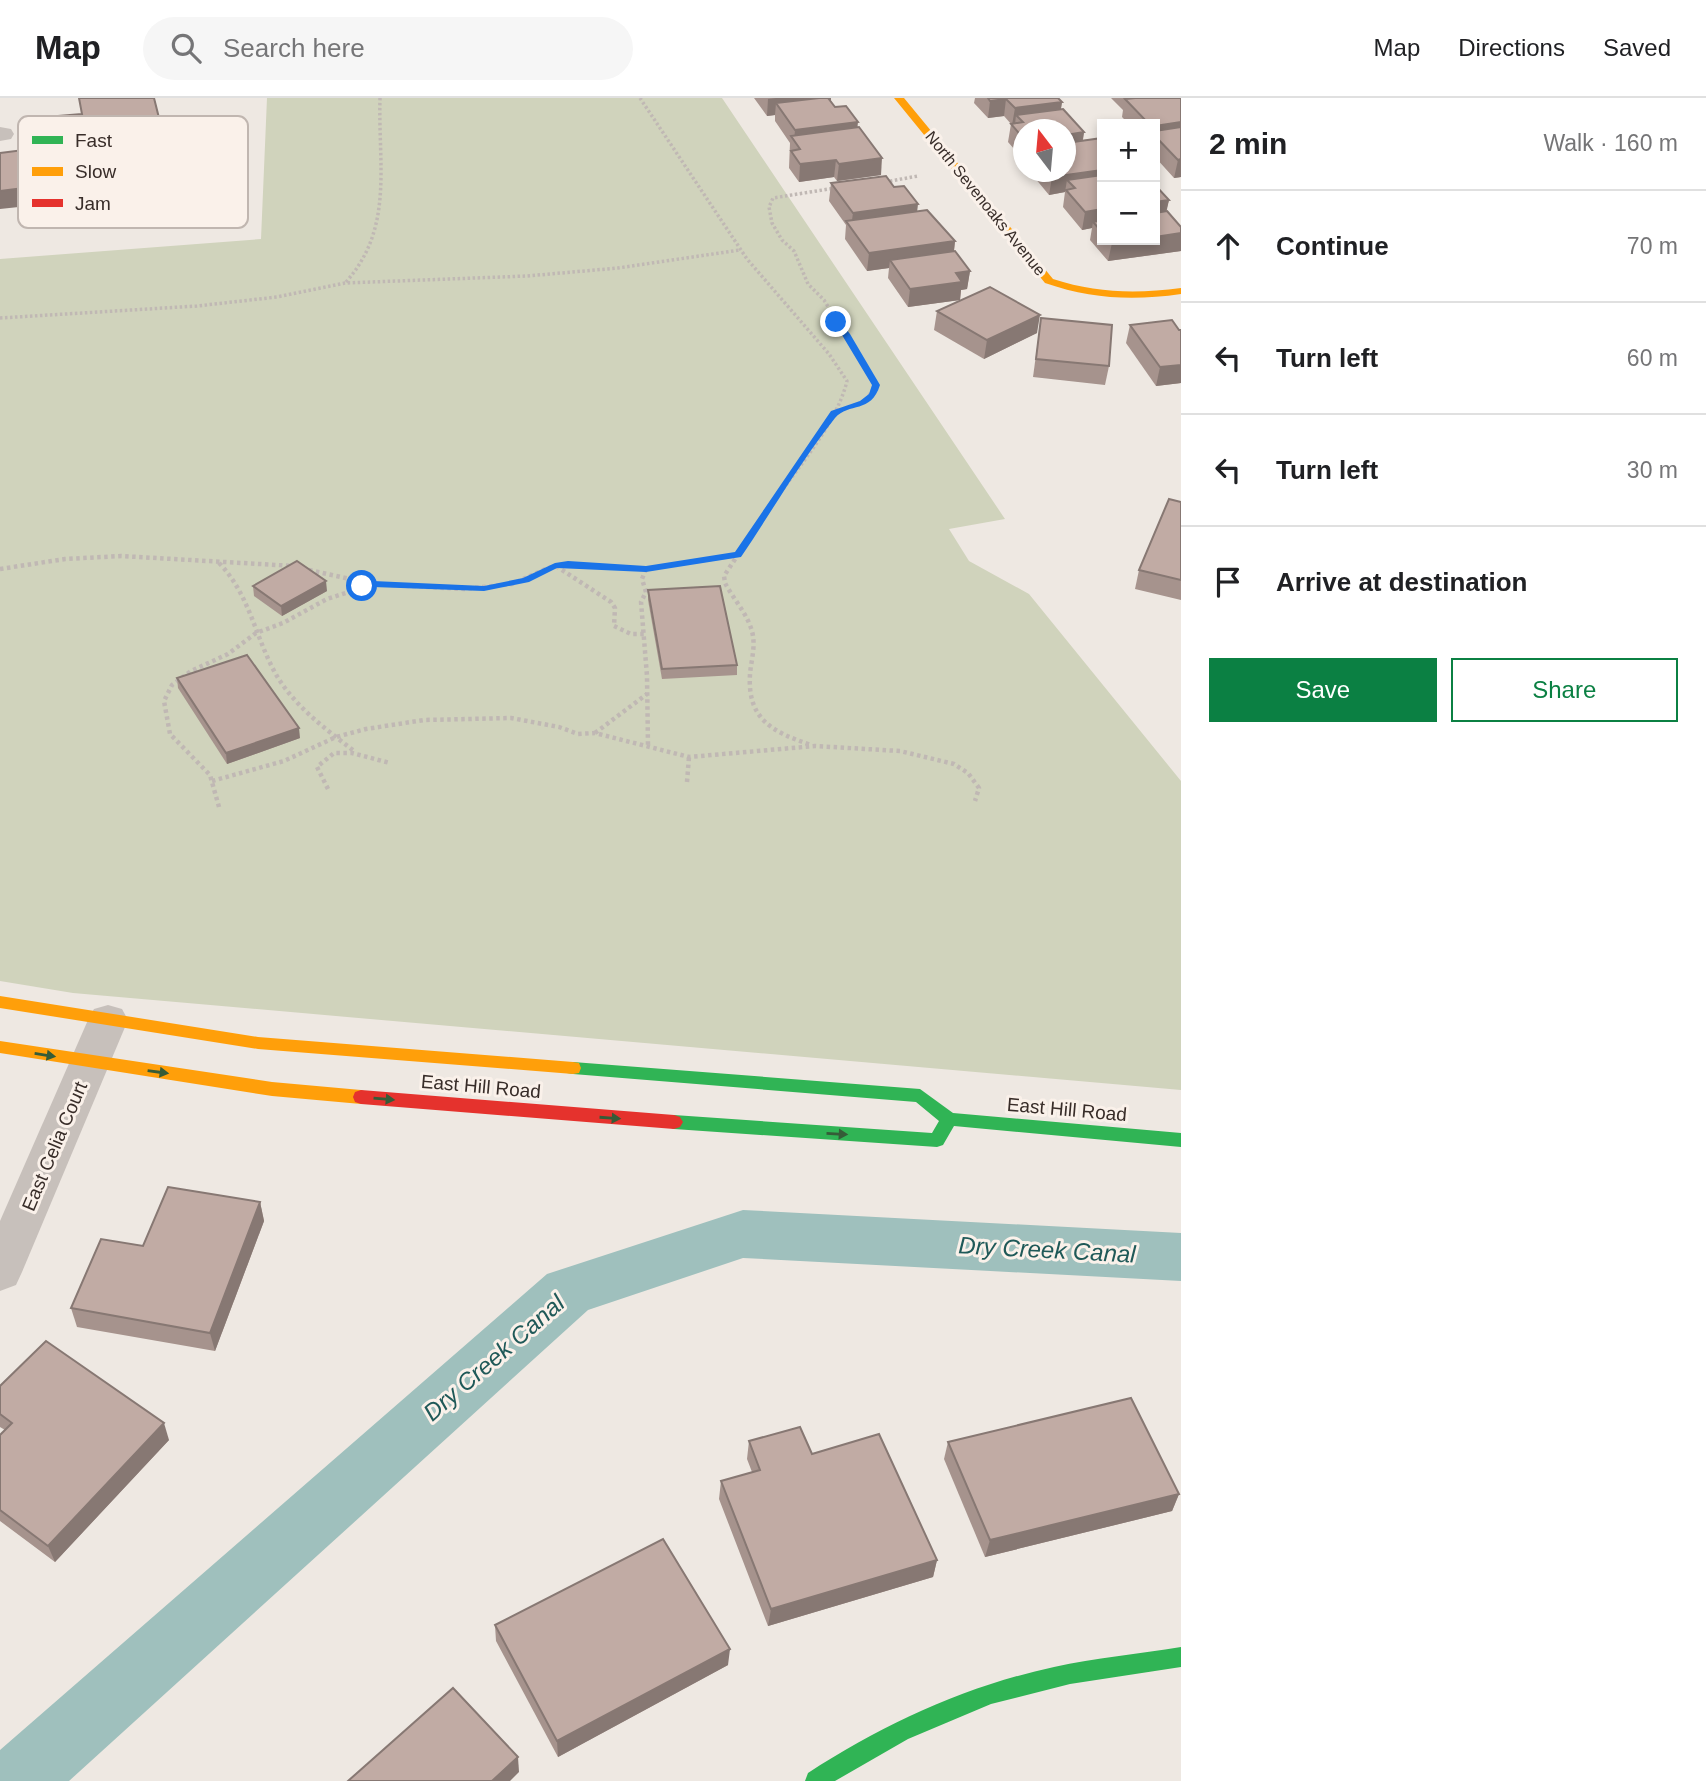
<!DOCTYPE html>
<meta charset="utf-8">
<style>
body{margin:0;font-family:Helvetica,sans-serif;background:#f6f6f6;color:#202124}
.controls{position:absolute;right:21px;top:21px;display:grid;overflow:hidden;border-radius:0px;box-shadow:0 4px 10px #0003}
.controls button{width:63px;height:63px;display:grid;place-items:center;padding:0;border:0;border-bottom:2px solid #e0e0e0;background:#fff;color:#202124;font:35px sans-serif}
.compass{position:absolute;left:1013px;top:21px;width:63px;height:63px;border-radius:50%;background:#fff;box-shadow:0 4px 10px #0003;rotate:344deg}
.stop{position:absolute;width:21px;height:21px;margin:-16px;border:5px solid #1a73e8;border-radius:50%;background:#fff}
.stop.end{background:#1a73e8;border-color:#fff;box-shadow:0 2px 7px #0008}
.list{margin:0;padding:0;list-style:none}
h2{display:flex;justify-content:space-between;align-items:center;height:91px;margin:0;padding:0 28px;font-size:30px}
h2 small{font-size:23px;font-weight:400;color:#757577}
.list li{display:grid;grid-template-columns:46px 1fr auto;gap:21px;align-items:center;box-sizing:border-box;height:112px;padding:0 28px;border-top:2px solid #e0e0e0}
.list b{display:block;font-size:26px;white-space:nowrap}
.list em{font-size:23px;font-style:normal;color:#757577}
.actions{display:flex;gap:14px;padding:21px 28px}
.actions a{flex:1;padding:16px 0;border:2px solid #0b8043;border-radius:0px;text-align:center;font-size:24px;color:#0b8043}
.actions .main{background:#0b8043;color:#fff}
.icon{flex:none;width:38px;height:38px;fill:none;stroke:currentColor;stroke-width:2;stroke-linecap:round;stroke-linejoin:round}
.map{position:relative;flex:none;width:1181px;height:1683px;overflow:hidden}
header{display:flex;align-items:center;gap:42px;box-sizing:border-box;height:98px;padding:0 35px;background:#fff;border-bottom:2px solid #e0e0e0}
header strong{font-size:33px}
nav{display:flex;gap:38px;margin-inline-start:auto;font-size:24px}
.search{width:490px;height:63px;background:#f6f6f6;display:flex;align-items:center;gap:18px;box-sizing:border-box;padding:0 24px;border-radius:38px;color:#757577;font-size:26px}
main{display:flex}
aside{flex:1;background:#fff}
.map>svg:first-child{display:block}
</style>
<header>
<strong>Map</strong>
<div class="search"><svg class="icon" aria-label="search" viewBox="0 0 24 24"><circle cx="10" cy="10" r="6"/><path d="M15 15l6 6"/></svg>Search here</div>
<nav><a>Map</a><a>Directions</a><a>Saved</a></nav>
</header>
<main>
<div class="map">
<svg width="1181" height="1683" viewBox="0 0 1181 1683">
<rect width="100%" height="100%" fill="#eee8e2"/>
<polygon fill="#d0d3bc" points="267,0 722,0 1005,421 949,431 969,463 1029,496 1181,683 1181,992 73,895 0,883 0,161 261,141"/>
<g fill="none" stroke-linecap="round" stroke-linejoin="round">
<polygon fill="#9fc0bd" fill-rule="evenodd" points="743,1112 1181,1135 1181,1183 743,1160 588,1212 69,1683 0,1683 0,1652 547,1176"/>
<g stroke="#c0b8b4" stroke-width="3.5" stroke-dasharray="2.5 2.5" stroke-linecap="butt">
<path d="M640,0L747,161L829,256L847,283C835,332 788,380 761,422"/>
<polyline points="885,84 918,78"/>
<path d="M346,184C394,130 378,67 380,0"/>
<polyline points="0,220 197,208 277,199 345,185 527,178 618,170 740,152"/>
<polyline points="834,315 865,303 876,287 824,202 808,186 794,153 782,142 772,125 769,109 773,100 835,90"/>
</g>
<g stroke="#c0b8b4" stroke-width="4.5" stroke-dasharray="3.5 3.5" stroke-linecap="butt">
<path d="M762,420L724,478L725,485C734,502 750,519 753,538C755,551 751,564 750,576C747,622 773,634 811,647"/>
<path d="M219,465C248,495 254,533 272,569C290,605 323,629 354,653"/>
<polyline points="556,468 611,504 615,510 614,528 631,536 644,536"/>
<polyline points="0,471 65,461 121,458 294,468"/>
<polyline points="646,471 642,481 646,494 641,504 647,578 648,648"/>
<polyline points="309,472 373,486 464,491 512,486 548,470 568,466 646,471 737,457"/>
<polyline points="595,635 647,596"/>
<polyline points="212,683 284,663 336,639 366,631 424,622 511,620 559,629 578,636 595,635 689,659 815,648 900,653 954,666 968,675 979,690 975,703"/>
<polyline points="687,684 689,659"/>
<polyline points="328,691 317,669 334,655 352,655 390,665"/>
<polyline points="219,709 210,677 170,636 164,603 172,587 191,573 228,556 256,535 283,525 327,501 370,487"/>
</g>
<g fill="#c7c0bb" fill-rule="evenodd">
<polygon points="0,29 11,31 14,36 11,41 0,43"/>
<polygon points="108,907 122,911 128,922 22,1174 16,1187 0,1193 0,1123 88,922 94,911"/>
</g>
<g fill="#30b455" fill-rule="evenodd">
<polygon points="573,964 920,991 953,1015 1181,1035 1181,1049 954,1028 943,1047 937,1049 674,1031 668,1029 665,1024 668,1019 674,1017 932,1035 939,1023 916,1004 573,976 567,975 565,970 567,965"/>
<path d="M1181,1549V1569L1070,1586L991,1606L908,1641L835,1683H805L808,1675C884,1626 965,1588 1054,1569C1095,1560 1139,1556 1181,1549Z"/>
</g>
<g fill="#ff9f0a" fill-rule="evenodd">
<path d="M894,0H904L1053,181C1096,195 1136,196 1181,190V196C1133,203 1091,201 1045,185Z"/>
<polygon points="0,898 258,939 573,964 579,965 581,970 579,975 573,976 258,951 0,910"/>
<polygon points="0,943 272,984 361,992 367,994 369,999 367,1004 361,1006 272,998 0,955"/>
</g>
<polygon fill="#e5322d" fill-rule="evenodd" points="361,992 674,1017 680,1019 683,1024 680,1029 674,1031 361,1006 355,1004 353,999 355,994"/>
</g>
<g fill="#a6938d">
<polygon points="754,0 831,0 831,3 835,9 858,29 881,77 837,83 834,79 799,84 789,70 790,45 775,23 775,17 767,18"/>
<polygon points="975,0 1058,0 1062,4 1061,11 1063,11 1084,34 1083,42 1102,40 1102,142 1155,142 1155,87 1169,102 1166,113 1181,129 1181,153 1108,163 1090,142 1092,130 1082,132 1063,109 1065,94 1049,97 1030,74 1066,74 1066,32 1024,32 1024,60 1022,60 1008,44 1011,26 1004,18 988,20 974,5"/>
<polygon points="1111,0 1181,0 1181,79 1174,80 1155,59 1155,26 1129,26 1122,19 1123,12"/>
<polygon points="831,85 894,89 917,113 955,143 954,153 970,173 967,191 961,192 960,202 908,209 888,180 889,170 867,173 845,141 846,127 829,103"/>
<polygon points="937,213 1037,235 984,261 934,232"/>
<polygon points="1041,220 1109,268 1105,287 1033,279"/>
<polygon points="1130,227 1181,232 1181,285 1156,288 1126,245"/>
<polygon points="1181,404 1181,502 1135,491 1139,472"/>
<polygon points="253,488 327,493 282,518 254,498"/>
<polygon points="648,492 737,567 737,577 662,581 648,502"/>
<polygon points="177,580 300,640 227,666 178,590"/>
<polygon points="260,1104 264,1123 215,1253 77,1229 71,1210 143,1148"/>
<polygon points="0,1288 169,1342 55,1464 0,1423 0,1337 5,1332 0,1329"/>
<polygon points="749,1343 812,1356 937,1462 933,1479 768,1528 719,1401 721,1383 752,1374 747,1361"/>
<polygon points="948,1344 1179,1396 1172,1413 985,1459 944,1361"/>
<polygon points="495,1527 728,1567 558,1659 496,1543"/>
</g>
<g fill="#877873">
<polygon points="776,0 831,0 830,11 776,5 775,17 767,18 768,1"/>
<polygon points="1006,1 1004,18 988,20 990,3"/>
<polygon points="1062,4 1059,21 1016,17 1015,27 1012,27 1015,10"/>
<polygon points="159,20 161,37 127,41 128,49 65,56 62,38 124,24"/>
<polygon points="858,24 856,42 794,43 795,32"/>
<polygon points="1181,24 1181,41 1155,38 1155,28"/>
<polygon points="1084,34 1081,52 1066,54 1066,37"/>
<polygon points="47,49 52,80 24,83 28,108 0,111 0,93 20,65"/>
<polygon points="882,60 881,77 837,83 839,66"/>
<polygon points="1181,61 1181,79 1174,80 1178,62"/>
<polygon points="836,62 834,79 799,84 800,66"/>
<polygon points="1102,72 1102,89 1067,82 1065,94 1049,97 1052,79"/>
<polygon points="1169,102 1165,120 1155,121 1155,104"/>
<polygon points="918,106 916,124 851,129 853,115"/>
<polygon points="1102,111 1102,129 1093,124 1092,130 1082,132 1085,114"/>
<polygon points="1181,135 1181,153 1108,163 1112,145 1134,142 1155,142 1155,139"/>
<polygon points="955,143 953,161 890,162 889,170 867,173 869,155"/>
<polygon points="970,173 967,191 961,192 960,202 908,209 910,191 956,175"/>
<polygon points="1040,217 1037,235 984,261 987,242"/>
<polygon points="1181,267 1181,285 1156,288 1160,269"/>
<polygon points="326,483 327,493 282,518 281,508"/>
<polygon points="299,630 300,640 227,666 226,655"/>
<polygon points="260,1104 264,1123 215,1253 210,1235"/>
<polygon points="164,1325 169,1342 55,1464 48,1448"/>
<polygon points="1179,1396 1172,1413 985,1459 990,1442"/>
<polygon points="937,1462 933,1479 768,1528 771,1511"/>
<polygon points="730,1551 728,1567 558,1659 557,1643"/>
<polygon points="518,1659 519,1674 510,1683 492,1683"/>
</g>
<g fill="#c1aba4" stroke="#877873" stroke-width="2">
<polygon points="79,0 154,0 159,20 124,24 125,31 62,38 59,18 82,16"/>
<polygon points="819,0 828,0 835,9 846,8 858,24 795,32 776,5"/>
<polygon points="988,0 1058,0 1062,4 1015,10 1006,1 990,3"/>
<polygon points="1135,0 1181,0 1181,24 1155,28 1155,26 1149,26 1125,1"/>
<polygon points="1063,11 1084,34 1066,37 1066,32 1024,32 1024,41 1011,26 1023,24 1016,17"/>
<polygon points="859,29 882,60 839,66 836,62 800,66 791,53 800,51 791,38"/>
<polygon points="1181,29 1181,61 1178,62 1155,38 1155,33"/>
<polygon points="1102,40 1102,72 1052,79 1048,74 1066,74 1066,45"/>
<polygon points="47,49 49,62 20,65 24,90 0,93 0,55"/>
<polygon points="1102,77 1102,111 1085,114 1066,92 1075,90 1067,82"/>
<polygon points="886,78 894,89 904,88 918,106 853,115 831,85"/>
<polygon points="1155,87 1169,102 1155,104"/>
<polygon points="927,112 955,143 869,155 846,123"/>
<polygon points="1167,113 1181,129 1181,135 1155,139 1155,115"/>
<polygon points="1102,122 1102,134 1093,124"/>
<polygon points="1109,142 1134,142 1112,145"/>
<polygon points="955,153 970,173 956,175 962,184 910,191 890,162"/>
<polygon points="990,189 1040,217 987,242 937,213"/>
<polygon points="1041,220 1112,227 1109,268 1036,261"/>
<polygon points="1172,222 1179,232 1181,232 1181,267 1160,269 1130,227"/>
<polygon points="1169,401 1181,404 1181,482 1139,472"/>
<polygon points="297,463 326,483 281,508 253,488"/>
<polygon points="720,488 737,567 662,571 648,492"/>
<polygon points="247,557 299,630 226,655 177,580"/>
<polygon points="168,1089 260,1104 210,1235 71,1210 101,1141 143,1148"/>
<polygon points="46,1243 164,1325 48,1448 0,1412 0,1337 12,1325 0,1316 0,1288"/>
<polygon points="1131,1300 1179,1396 990,1442 948,1344"/>
<polygon points="800,1329 812,1356 879,1336 937,1462 771,1511 721,1383 760,1372 749,1343"/>
<polygon points="663,1441 730,1551 557,1643 495,1527"/>
<polygon points="453,1590 518,1659 492,1683 348,1683"/>
</g>
<defs><path id="oneway-solid" d="M-6-.8H1V-3.2L6.5 0L1 3.2V.8H-6Z" transform="scale(1.75)"/></defs>
<g fill="#355c38">
<use href="#oneway-solid" transform="translate(45 957) rotate(9)"/>
<use href="#oneway-solid" transform="translate(158 974) rotate(8)"/>
<use href="#oneway-solid" transform="translate(384 1001) rotate(5)"/>
<use href="#oneway-solid" transform="translate(610 1020) rotate(4)"/>
<use href="#oneway-solid" transform="translate(837 1036) rotate(3)"/>
</g>
<path fill="#1a73e8" d="M833,222H839L850,236L880,287C871,316 849,304 835,320C801,363 772,413 741,459L646,474L557,470L529,484L484,493L373,489L362,491L357,488L373,483L484,488L523,480L555,465L568,463L646,468L735,454L831,313L860,303L869,296L872,287Z"/>
<g text-anchor="middle" stroke-width="6" stroke-linejoin="round" paint-order="stroke">
<g font-size="16" fill="#382d29" stroke="#faf1ea">
<text transform="translate(986 105) rotate(51)" y="6">North Sevenoaks Avenue</text>
</g>
<g font-size="19" fill="#382d29" stroke="#faf1ea">
<text transform="translate(481 988) rotate(5)" y="7">East Hill Road</text>
<text transform="translate(1067 1011) rotate(5)" y="7">East Hill Road</text>
<text transform="translate(54 1048) rotate(-67)" y="7">East Celia Court</text>
</g>
<g font-size="24" font-style="italic" fill="#1f5958" stroke="#faf1ea">
<text transform="translate(1047 1152) rotate(3)" y="8">Dry Creek Canal</text>
<text transform="translate(494 1260) rotate(-41)" y="8">Dry Creek Canal</text>
</g>
</g>
<rect x="18" y="18" width="230" height="112" rx="10" fill="#faf1ea" stroke="#c0b6b0" stroke-width="2"/>
<rect x="32" y="38" width="31" height="8" fill="#30b455"/>
<rect x="32" y="69" width="31" height="9" fill="#ff9f0a"/>
<rect x="32" y="101" width="31" height="8" fill="#e5322d"/>
<g font-size="19" fill="#382d29">
<text x="75" y="49">Fast</text>
<text x="75" y="80">Slow</text>
<text x="75" y="112">Jam</text>
</g>
</svg>
<div class="controls">
<button>+</button>
<button>−</button>
</div>
<svg class="compass" viewBox="-18 -18 36 36"><path d="M0-13l5 13h-10z" fill="#e53935"/><path d="M0 13l5-13h-10z" fill="#757577"/></svg>
<div class="stop" style="left:362px;top:488px"></div>
<div class="stop end" style="left:836px;top:224px"></div>
</div>
<aside>
<h2>2 min<small>Walk · 160 m</small></h2>
<ul class="list">
<li><svg class="icon" aria-label="ahead" viewBox="0 0 24 24"><path d="M12 20V5M6 11l6-6 6 6"/></svg><div><b>Continue</b></div><em>70 m</em></li>
<li><svg class="icon" aria-label="left" viewBox="0 0 24 24"><path d="M17 20v-9H6M10 6l-5 5 5 5"/></svg><div><b>Turn left</b></div><em>60 m</em></li>
<li><svg class="icon" aria-label="left" viewBox="0 0 24 24"><path d="M17 20v-9H6M10 6l-5 5 5 5"/></svg><div><b>Turn left</b></div><em>30 m</em></li>
<li><svg class="icon" aria-label="arrive" viewBox="0 0 24 24"><path d="M6 21V4h12l-3 4 3 4H6"/></svg><div><b>Arrive at destination</b></div></li>
</ul>
<div class="actions"><a class="main">Save</a><a>Share</a></div>
</aside>
</main>
